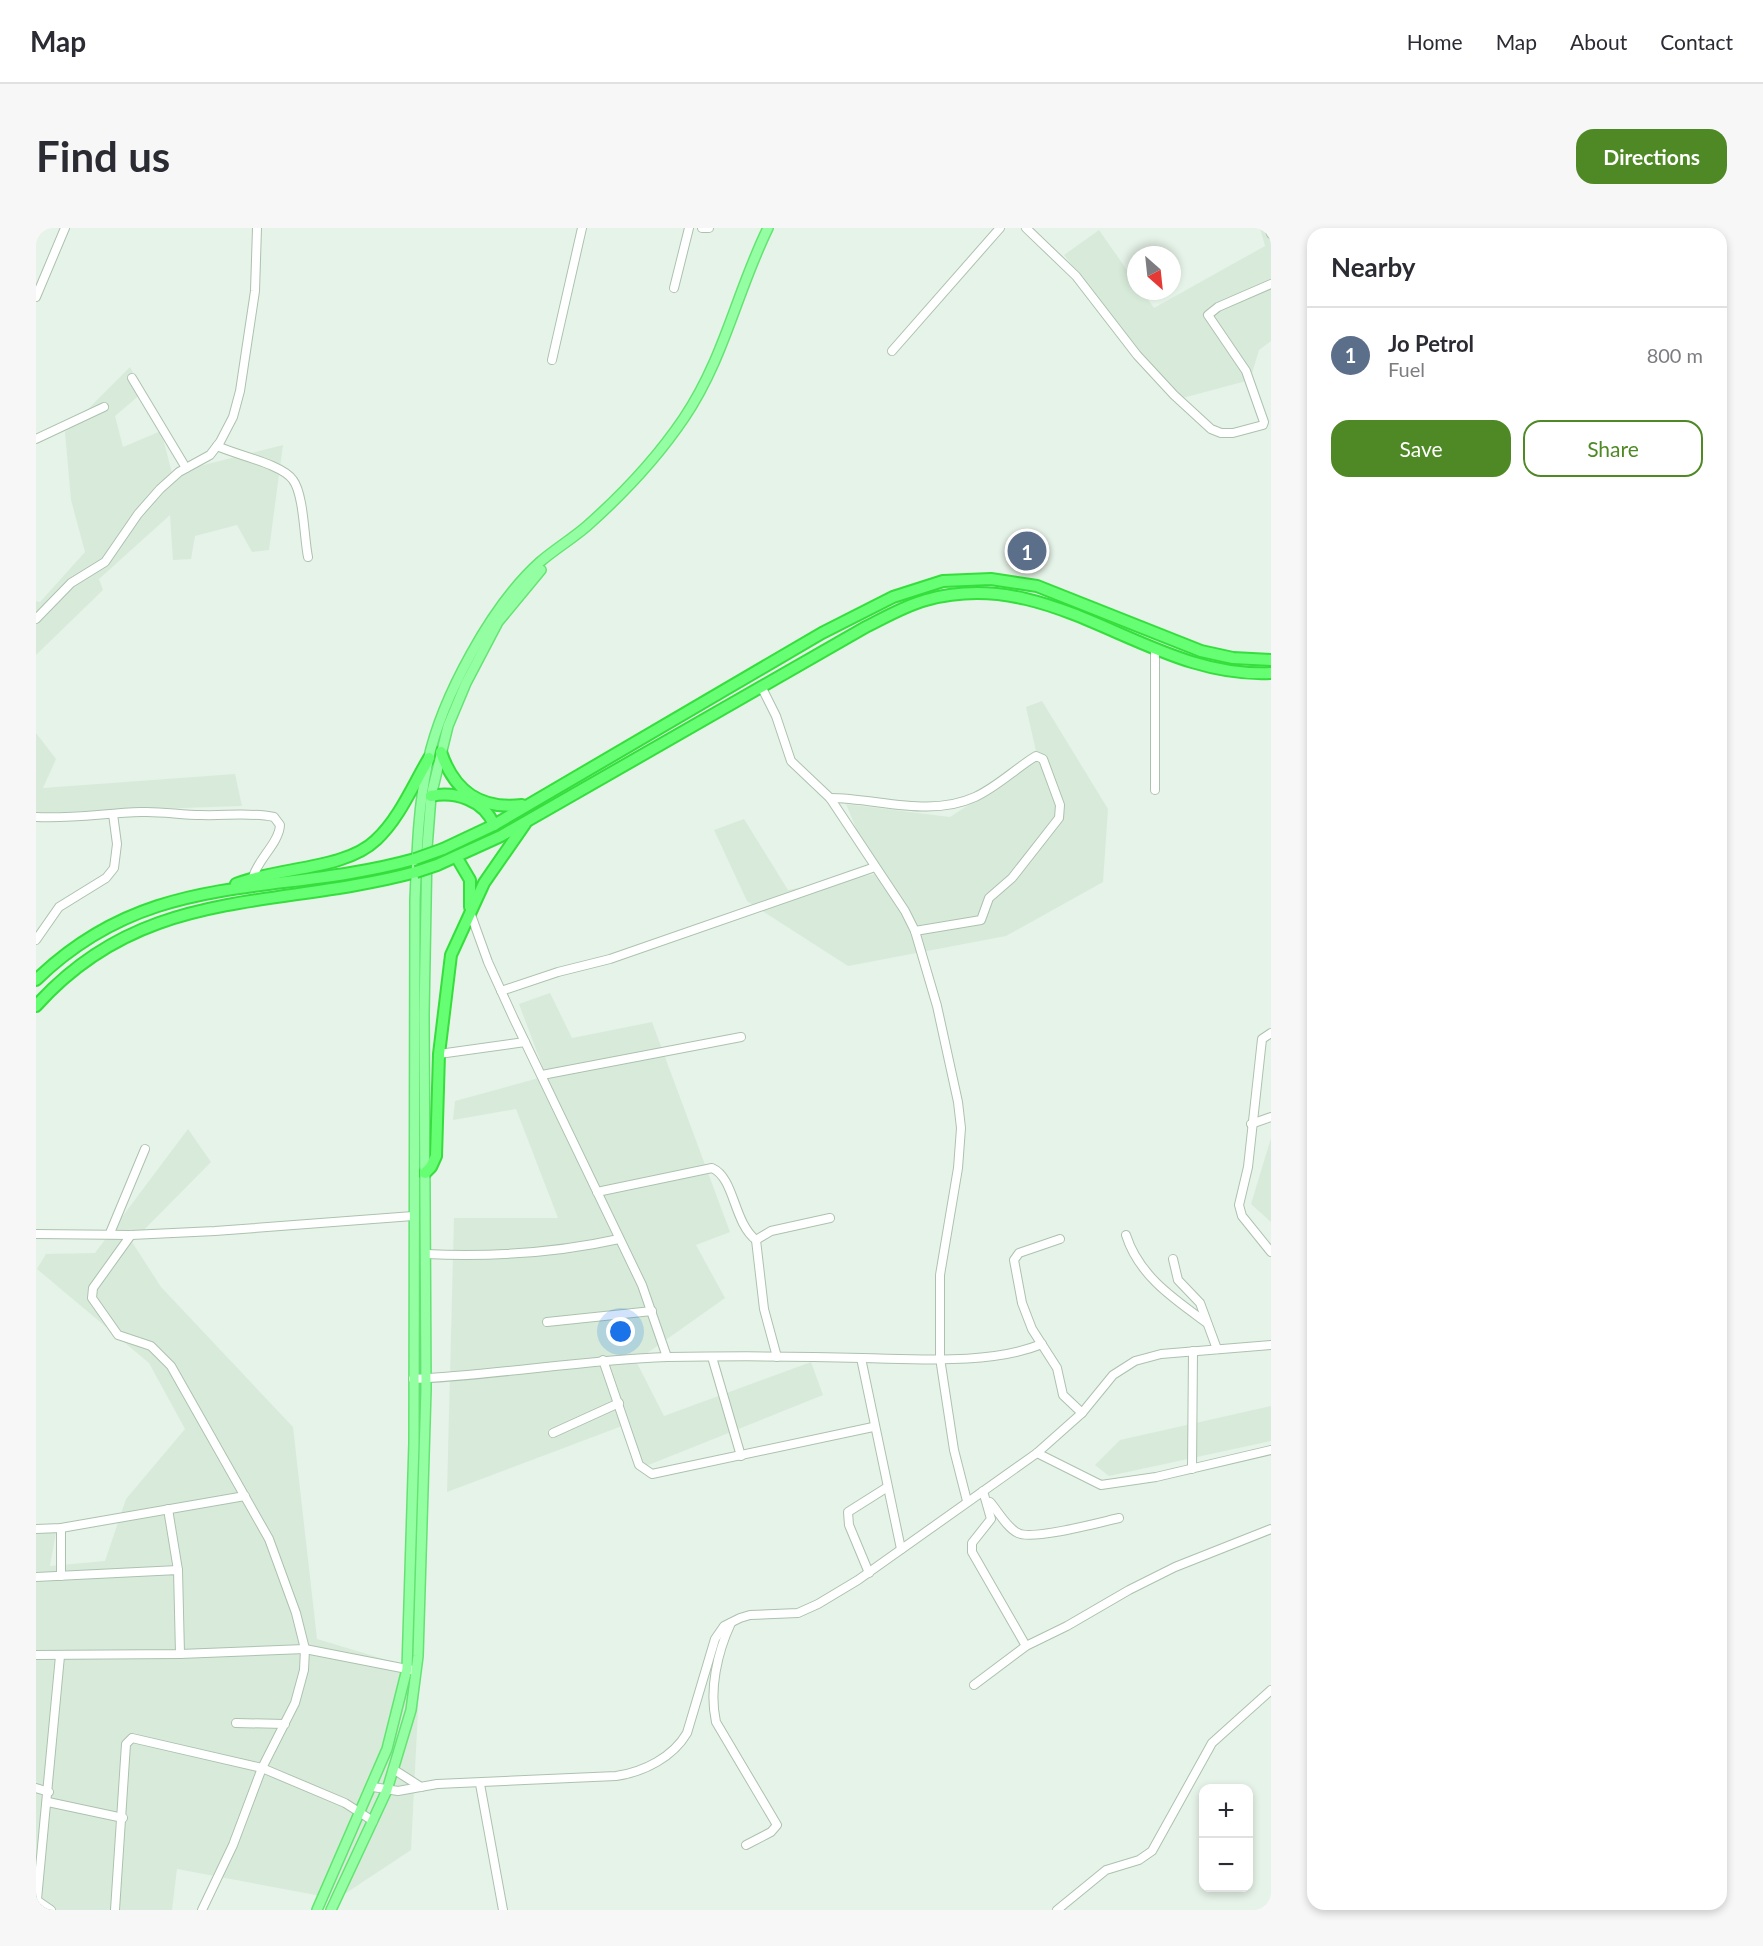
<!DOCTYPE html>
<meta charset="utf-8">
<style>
body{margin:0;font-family:Lato,sans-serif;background:#f7f7f7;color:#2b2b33}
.controls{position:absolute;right:18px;bottom:18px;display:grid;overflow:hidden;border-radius:12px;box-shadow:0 3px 9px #0003}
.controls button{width:54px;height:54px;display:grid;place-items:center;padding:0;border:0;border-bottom:2px solid #e1e1e2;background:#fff;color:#2b2b33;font:30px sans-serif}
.compass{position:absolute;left:1091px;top:18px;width:54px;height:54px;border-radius:50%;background:#fff;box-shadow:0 3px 9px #0003;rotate:153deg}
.you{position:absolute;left:585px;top:1104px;width:21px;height:21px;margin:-15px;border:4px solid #fff;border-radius:50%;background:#1a73e8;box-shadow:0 0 0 9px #1a73e833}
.badge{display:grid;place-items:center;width:39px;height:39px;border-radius:50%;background:#4f8926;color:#fff;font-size:20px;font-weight:700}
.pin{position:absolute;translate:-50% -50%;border:3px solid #fff;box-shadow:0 2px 6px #0006}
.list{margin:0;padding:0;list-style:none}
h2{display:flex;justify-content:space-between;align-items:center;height:78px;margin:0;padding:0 24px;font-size:26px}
h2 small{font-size:20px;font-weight:400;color:#7c7c81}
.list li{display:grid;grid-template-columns:39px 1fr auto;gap:18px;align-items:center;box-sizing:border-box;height:96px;padding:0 24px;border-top:2px solid #e1e1e2}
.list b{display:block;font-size:22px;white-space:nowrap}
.list p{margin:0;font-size:20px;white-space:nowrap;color:#7c7c81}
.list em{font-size:20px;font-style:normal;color:#7c7c81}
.actions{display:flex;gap:12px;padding:18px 24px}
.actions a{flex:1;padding:14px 0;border:2px solid #4f8926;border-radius:18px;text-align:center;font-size:21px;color:#4f8926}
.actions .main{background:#4f8926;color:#fff}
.map{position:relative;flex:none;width:1235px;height:1682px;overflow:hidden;border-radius:18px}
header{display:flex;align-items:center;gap:36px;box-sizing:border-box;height:84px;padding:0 30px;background:#fff;border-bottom:2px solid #e1e1e2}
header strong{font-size:28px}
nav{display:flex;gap:33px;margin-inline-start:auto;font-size:21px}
.intro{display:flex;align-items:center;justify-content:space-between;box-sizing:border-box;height:144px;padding:0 36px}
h1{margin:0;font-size:42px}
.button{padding:15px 27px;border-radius:18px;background:#4f8926;color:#fff;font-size:21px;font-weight:700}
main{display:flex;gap:36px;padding:0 36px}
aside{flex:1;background:#fff;border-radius:18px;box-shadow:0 3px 9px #0003}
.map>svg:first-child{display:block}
</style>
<header>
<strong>Map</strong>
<nav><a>Home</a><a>Map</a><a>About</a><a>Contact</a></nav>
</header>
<div class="intro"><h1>Find us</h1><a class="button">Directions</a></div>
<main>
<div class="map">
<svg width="1235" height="1682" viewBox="0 0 1235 1682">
<rect width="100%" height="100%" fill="#e6f3e8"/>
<g fill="#d8ebda">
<polygon points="1224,0 1235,0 1235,113 1223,122 1214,152 1139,172 1028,27 1063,2 1100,55 1100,63 1106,63 1118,80 1229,18"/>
<polygon points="94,139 107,164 79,188 87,219 125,203 136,245 247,217 233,322 216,324 201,297 159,308 155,331 137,332 134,287 63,351 67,362 0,427 0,373 4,374 49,324 35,272 29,204"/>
<polygon points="1006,473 1072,581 1067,654 970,708 812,738 711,673 678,602 708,591 752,662 839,646 810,576 914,589 1002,532 990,479"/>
<polygon points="0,505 20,531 7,560 199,546 206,578 0,585"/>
<polygon points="514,765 536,810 616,794 694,1004 660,1017 689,1070 600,1133 628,1188 775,1134 787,1167 605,1240 586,1198 411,1264 418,990 522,990 480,881 417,892 419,873 510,848 483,776"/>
<polygon points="152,901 175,934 96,1014 125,1059 257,1199 281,1411 384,1442 375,1622 301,1671 141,1641 136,1682 0,1682 0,1297 21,1299 14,1338 69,1333 90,1271 149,1201 113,1135 1,1041 10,1026 59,1025"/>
<polygon points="1235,910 1235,994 1215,976"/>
<polygon points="1235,1178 1235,1213 1073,1248 1059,1237 1084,1212"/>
</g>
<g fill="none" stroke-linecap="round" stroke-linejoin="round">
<defs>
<g id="minor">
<polyline points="666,0 673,0"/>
<polyline points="990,0 1040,48 1101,127 1138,167 1175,201 1185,205 1197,205 1227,197 1228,194 1210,143 1172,87 1182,79 1235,56"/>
<polyline points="1233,0 1235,6"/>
<polyline points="638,60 653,0"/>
<polyline points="0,69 29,0"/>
<polyline points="856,123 964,0"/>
<polyline points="516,132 546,0"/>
<polyline points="96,150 150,240"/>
<polyline points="0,211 68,179"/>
<path d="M181,218C200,227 246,236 257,252C268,267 268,310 272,329"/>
<polyline points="0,391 35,355 69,334 102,286 124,261 143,244 174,227 184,214 197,189 204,163 219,63 221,0"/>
<polyline points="1119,421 1119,562"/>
<polyline points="726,460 740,488 755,533 794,570 869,683 879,703 901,778 922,874 925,900 922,940 904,1047 904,1130 918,1222 931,1273"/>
<path d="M794,570C841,570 893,590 939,569C961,559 980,540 1000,528L1007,531L1024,577L1023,590L976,650L953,670L945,692L879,703"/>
<path d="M0,589C36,591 70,585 105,584C125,583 145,587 165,587C189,588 214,584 238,589L244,597C243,615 222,631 217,649"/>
<polyline points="434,684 452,734 477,789 606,1057 631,1129"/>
<polyline points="0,712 23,679 70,650 78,640 81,616 77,586"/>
<polyline points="465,763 522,744 574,731 839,639"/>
<polyline points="1235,805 1226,811 1212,939 1203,977 1206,988 1235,1024"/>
<polyline points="403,826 489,814"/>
<polyline points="506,847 705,809"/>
<polyline points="1215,896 1235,889"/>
<path d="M561,964L676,940C699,950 697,994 720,1012"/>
<polyline points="74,1005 109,921"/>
<polyline points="0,1006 95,1007 179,1003 377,988"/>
<polyline points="95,1007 57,1060 56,1070 82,1107 115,1118 135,1138 233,1311 260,1385 269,1421 268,1442 259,1475 226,1540 197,1617 166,1682"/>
<path d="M1090,1007C1103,1048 1138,1071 1171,1095"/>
<polyline points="1024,1011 983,1025 978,1032 986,1075 996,1101 1021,1140 1027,1167 1046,1185"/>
<path d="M390,1026C455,1029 520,1025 583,1011"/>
<polyline points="1137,1031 1142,1052 1164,1075 1181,1121"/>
<polyline points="511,1094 616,1083"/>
<polyline points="676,1129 705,1228"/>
<polyline points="741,1129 728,1081 720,1012 735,1003 794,990"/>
<polyline points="825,1130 865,1321"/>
<polyline points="567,1132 603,1237 616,1246 837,1199"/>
<path d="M377,1151C462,1147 546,1132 631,1129C696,1128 761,1128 826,1130C882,1131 954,1137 1006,1116"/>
<polyline points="517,1205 583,1175"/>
<polyline points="1001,1225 1065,1257 1120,1249 1235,1222"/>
<polyline points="1156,1241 1157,1123"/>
<polyline points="947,1263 955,1291 936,1315 936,1324 990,1418"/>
<path d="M954,1274C962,1283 971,1300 982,1305C996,1313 1065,1294 1083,1290"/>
<polyline points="132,1281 142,1342"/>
<polyline points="25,1300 25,1348"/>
<polyline points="0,1301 25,1300 209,1268"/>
<polyline points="833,1345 813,1297 812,1284 850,1260"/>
<polyline points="0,1349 142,1342 144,1426"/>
<path d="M695,1395C681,1425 673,1462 680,1494L741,1597L735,1604L710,1617"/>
<polyline points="0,1427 144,1426 269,1421 376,1442"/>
<polyline points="938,1457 990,1418 1031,1398 1093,1362 1139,1339 1235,1301"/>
<polyline points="200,1495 249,1496"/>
<polyline points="357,1541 385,1559"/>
<polyline points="444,1556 467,1682"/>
<path d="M337,1559L362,1563L401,1556L580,1548C608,1544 637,1529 651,1505L679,1411L688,1398L704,1390L714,1387L762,1385L782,1376L822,1352L1001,1225L1046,1185L1077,1147L1099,1133L1125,1126L1235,1117"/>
<polyline points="0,1560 13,1564"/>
<polyline points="12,1574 87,1590"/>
<polyline points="2,1673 15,1682"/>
<polyline points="0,1682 24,1428"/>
<polyline points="79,1682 90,1516 96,1510 226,1540 309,1575 337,1593"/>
<polyline points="1021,1682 1070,1642 1103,1632 1116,1623 1176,1515 1235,1462"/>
</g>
<g id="major">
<path d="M281,1682L351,1521L371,1441L378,1215L379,672C381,625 382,579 392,533C406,469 456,377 504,334C519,321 536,311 551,298C587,266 621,230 648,190C688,131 701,63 732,0"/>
<polyline points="295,1682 351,1562 375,1482 382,1428 390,1161 388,786 391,620 395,568 412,498 430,455 462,394 505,342"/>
</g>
<g id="highway">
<path d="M405,524C418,563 444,582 486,577"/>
<path d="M395,568C419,563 448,572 458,597"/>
<polyline points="407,621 458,597 786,405 857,369 907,353 955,351 1001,358 1165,423 1197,430 1235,432"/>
<polyline points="421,630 434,652 434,679"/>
<path d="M401,637L465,608L828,400C848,390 868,378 890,372C1020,336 1110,451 1235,445"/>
<path d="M200,656C242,639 309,642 340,612C363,591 377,557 393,530"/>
<path d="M0,752C116,639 239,670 379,631"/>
<path d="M0,778C108,657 238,682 380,644"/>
<polyline points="389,945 395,939 400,928 403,826 415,727 448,655 489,596"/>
</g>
</defs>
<use href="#minor" stroke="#acc2ae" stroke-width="10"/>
<use href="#major" stroke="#63e472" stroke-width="12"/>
<use href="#highway" stroke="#35de3d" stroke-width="14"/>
<use href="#minor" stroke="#fff" stroke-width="8"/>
<use href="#major" stroke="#94ffa2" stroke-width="9"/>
<use href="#highway" stroke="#66fe72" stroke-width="10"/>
<defs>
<g id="highway-bridge">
<polyline points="379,631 407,621"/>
<polyline points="380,644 401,637"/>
</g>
</defs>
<use href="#highway-bridge" stroke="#35de3d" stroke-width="14" stroke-linecap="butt"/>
<use href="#highway-bridge" stroke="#66fe72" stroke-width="10"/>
</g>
</svg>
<div class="controls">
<button>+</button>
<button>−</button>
</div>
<svg class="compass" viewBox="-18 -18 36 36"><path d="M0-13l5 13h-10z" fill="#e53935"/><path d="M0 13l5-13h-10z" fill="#7c7c81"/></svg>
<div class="you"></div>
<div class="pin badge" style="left:991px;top:323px;background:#5c6f8a">1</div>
</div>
<aside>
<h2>Nearby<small></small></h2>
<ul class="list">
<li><span class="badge" style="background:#5c6f8a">1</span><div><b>Jo Petrol</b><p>Fuel</p></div><em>800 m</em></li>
</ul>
<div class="actions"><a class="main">Save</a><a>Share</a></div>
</aside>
</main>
